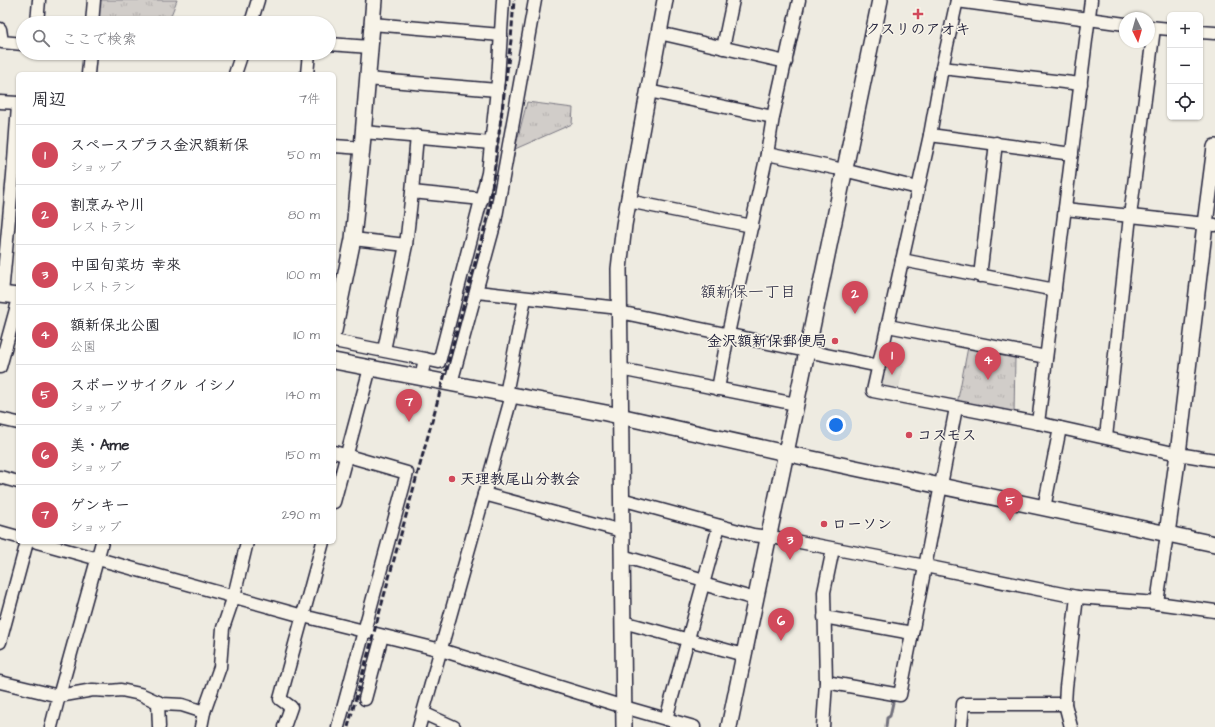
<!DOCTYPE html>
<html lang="ja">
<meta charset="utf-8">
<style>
body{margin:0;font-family:"Architects Daughter","Klee One",sans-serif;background:#f2f2f3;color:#2b2b33}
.controls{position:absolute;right:12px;top:12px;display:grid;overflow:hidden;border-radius:6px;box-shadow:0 1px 3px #0004}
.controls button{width:36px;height:36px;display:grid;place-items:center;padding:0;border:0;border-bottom:1px solid #e1e1e2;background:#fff;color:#2b2b33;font:20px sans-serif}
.compass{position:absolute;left:1119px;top:12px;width:36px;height:36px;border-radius:50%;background:#fff;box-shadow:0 1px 3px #0004;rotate:175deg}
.you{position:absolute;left:836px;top:425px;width:14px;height:14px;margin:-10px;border:3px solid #fff;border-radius:50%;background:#1a73e8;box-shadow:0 0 0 6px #1a73e833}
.badge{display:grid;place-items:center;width:26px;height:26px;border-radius:50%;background:#d1495b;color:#fff;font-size:13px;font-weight:700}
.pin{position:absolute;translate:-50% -33px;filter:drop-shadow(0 1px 2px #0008)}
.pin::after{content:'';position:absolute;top:21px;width:14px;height:12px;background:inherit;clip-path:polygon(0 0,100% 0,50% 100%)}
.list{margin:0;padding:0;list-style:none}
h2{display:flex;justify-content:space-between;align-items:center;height:52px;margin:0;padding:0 16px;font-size:17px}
h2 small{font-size:13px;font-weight:400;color:#7c7c81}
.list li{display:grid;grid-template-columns:26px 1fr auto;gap:12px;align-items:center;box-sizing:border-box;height:60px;padding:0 16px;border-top:1px solid #e1e1e2}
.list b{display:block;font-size:15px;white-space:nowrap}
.list p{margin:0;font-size:13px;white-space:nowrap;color:#7c7c81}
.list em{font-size:13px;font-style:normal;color:#7c7c81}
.icon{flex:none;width:22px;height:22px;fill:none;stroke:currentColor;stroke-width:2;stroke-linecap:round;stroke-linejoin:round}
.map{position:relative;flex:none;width:1215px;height:727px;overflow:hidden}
.search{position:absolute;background:#fff;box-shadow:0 1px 3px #0004;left:16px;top:16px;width:320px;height:44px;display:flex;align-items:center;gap:10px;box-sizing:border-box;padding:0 14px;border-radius:22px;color:#7c7c81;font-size:15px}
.panel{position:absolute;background:#fff;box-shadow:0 1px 3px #0004;left:16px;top:72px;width:320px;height:472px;border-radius:6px}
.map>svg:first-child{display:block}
</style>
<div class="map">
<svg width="1215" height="727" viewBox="0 0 1215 727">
<defs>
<pattern id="park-tufts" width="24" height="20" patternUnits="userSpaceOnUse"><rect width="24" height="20" fill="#d1cdc9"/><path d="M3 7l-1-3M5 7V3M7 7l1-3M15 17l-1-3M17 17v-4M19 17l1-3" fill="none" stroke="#b3b0ae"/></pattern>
</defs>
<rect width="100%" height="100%" fill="#eeebe1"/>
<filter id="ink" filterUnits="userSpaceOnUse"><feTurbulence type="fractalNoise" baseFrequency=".025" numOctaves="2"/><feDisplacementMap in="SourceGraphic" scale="8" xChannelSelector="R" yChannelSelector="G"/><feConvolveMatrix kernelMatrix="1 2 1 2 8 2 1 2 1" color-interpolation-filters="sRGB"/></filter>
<g filter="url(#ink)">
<polygon fill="#dfdcd4" points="884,362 904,366 898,392 883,389 880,384"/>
<g fill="url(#park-tufts)" stroke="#7a7882">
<polygon points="99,0 177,0 168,23 97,19"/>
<polygon points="527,102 573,108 572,124 515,149"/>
<polygon points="968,347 1015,356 1014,415 957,404"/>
</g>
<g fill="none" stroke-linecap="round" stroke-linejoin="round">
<polyline stroke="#716f7b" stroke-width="3" points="886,727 887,718 890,716 894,698"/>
<defs>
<g id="minor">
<polyline points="799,0 773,117 767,154 835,168 918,188"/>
<polyline points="957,0 942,68 930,135 873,391 1038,423 1178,454 1215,460"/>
<polyline points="957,1 1125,24"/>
<polyline points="37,23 39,0"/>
<polyline points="92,23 94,0"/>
<polyline points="251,23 258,0"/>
<polyline points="372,24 501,35"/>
<polyline points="1149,27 1170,29"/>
<polyline points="0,29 2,42 23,44"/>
<polyline points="1200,32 1215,33"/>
<polyline points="659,33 786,62"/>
<polyline points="329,44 370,47"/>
<polyline points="723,48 733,0"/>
<polyline points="942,68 1081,84"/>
<polyline points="88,74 90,53"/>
<polyline points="235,74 242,53"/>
<polyline points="307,74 309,53"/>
<polyline points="367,79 497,90"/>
<polyline points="648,91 773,117"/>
<polyline points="0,102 18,103"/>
<polyline points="363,132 491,143"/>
<polyline points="930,135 1072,154"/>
<polyline points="334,146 362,148"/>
<polyline points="412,192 417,136"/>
<polyline points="628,201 752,226"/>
<polyline points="1065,209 1215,225"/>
<polyline points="353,239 406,245 412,192 482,199"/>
<polyline points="902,260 1055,290"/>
<polyline points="980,276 996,143"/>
<polyline points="477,292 619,308"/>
<polyline points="2,294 13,175 18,105"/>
<polyline points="619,312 879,366"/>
<polyline points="888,326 1046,357"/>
<polyline points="334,341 425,359"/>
<polyline points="384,350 406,245"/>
<polyline points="0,367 18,302"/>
<polyline points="620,369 796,404"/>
<polyline points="421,377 425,359 439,362 488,173 498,80 503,0"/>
<polyline points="451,383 495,222 535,0"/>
<polyline points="718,389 728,334 767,154"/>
<polyline points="506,394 525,298"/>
<polyline points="0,419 18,423"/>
<polyline points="1038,423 1091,0"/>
<polyline points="1106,437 1130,216 1154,28"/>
<polyline points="334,452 407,473 338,727"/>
<polyline points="0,477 18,482"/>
<polyline points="484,494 622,531"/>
<polyline points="621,499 753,535 784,539 925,566 1077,597 1066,687 1065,704 1071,727"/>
<polyline points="334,502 370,368"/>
<polyline points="1044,508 1060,428"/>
<polyline points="0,532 18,537"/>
<polyline points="37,542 303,616 441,650 624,707 694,727"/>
<polyline points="622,556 704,580"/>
<polyline points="703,584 755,599"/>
<polyline points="1077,597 1157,603 1215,611"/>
<polyline points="1157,603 1167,534"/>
<polyline points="824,617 912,633"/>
<polyline points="623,622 744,655"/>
<polyline points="0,642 27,542"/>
<polyline points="0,682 59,696 102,542"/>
<polyline points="826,682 824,592 833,549"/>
<polyline points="365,699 382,636"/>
<polyline points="158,702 159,727"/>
<polyline points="423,713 454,727"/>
<polyline points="666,719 719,526"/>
<polyline points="51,727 59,696 93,690 110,691 121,690 140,694 162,704 182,705 204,712"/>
<polyline points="201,727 204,712 220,667 223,628 234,596 247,542"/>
<polyline points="284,727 291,707 280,699 323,542"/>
<polyline points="419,727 512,395"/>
<polyline points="823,727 826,682 900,695 956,408"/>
<polyline points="961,727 963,704 1065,704"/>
</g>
<g id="tertiary">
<polyline points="0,294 18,296"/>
<polyline points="334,331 353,239 362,148 374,0"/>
<polyline points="334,361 606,413 808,458 1215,544"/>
<polyline points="1167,534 1178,454 1205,224 1215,147"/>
<polyline points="624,727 619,269 624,225 665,0"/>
<polyline points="729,727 880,0"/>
</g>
</defs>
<use href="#minor" stroke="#22223b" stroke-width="15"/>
<use href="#tertiary" stroke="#22223b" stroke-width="18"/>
<use href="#minor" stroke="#f7f3e8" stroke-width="12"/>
<use href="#tertiary" stroke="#f7f3e8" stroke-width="15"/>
<polyline stroke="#22223b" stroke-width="3" stroke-dasharray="6 3" stroke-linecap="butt" points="348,727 443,381 489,211 511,40 514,0"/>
</g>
</g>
<g fill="#d1495b" stroke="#f7f3e8" stroke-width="1.5">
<path d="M916 8h4v4h4v4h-4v4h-4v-4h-4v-4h4z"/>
<circle cx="835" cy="341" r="4"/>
<circle cx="909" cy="435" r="4"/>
<circle cx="452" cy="479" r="4"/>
<circle cx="824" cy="524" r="4"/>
</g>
<g text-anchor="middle" stroke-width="3" stroke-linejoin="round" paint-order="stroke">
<g font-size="15" font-weight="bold" fill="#22223b" stroke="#f7f3e8" text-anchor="start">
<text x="918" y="34" text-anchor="middle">クスリのアオキ</text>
<text x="827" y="346" text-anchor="end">金沢額新保郵便局</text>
<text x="917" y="440">コスモス</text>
<text x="460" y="484">天理教尾山分教会</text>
<text x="832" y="529">ローソン</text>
</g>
<g font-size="16" fill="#22223b" stroke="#f7f3e8">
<text x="748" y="297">額新保一丁目</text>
</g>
</g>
</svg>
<div class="controls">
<button>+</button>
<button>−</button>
<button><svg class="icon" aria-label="locate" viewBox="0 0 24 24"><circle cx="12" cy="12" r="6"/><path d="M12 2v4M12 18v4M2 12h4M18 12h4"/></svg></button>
</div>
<svg class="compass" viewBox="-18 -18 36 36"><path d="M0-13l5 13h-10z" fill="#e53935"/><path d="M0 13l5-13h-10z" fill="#7c7c81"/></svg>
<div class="you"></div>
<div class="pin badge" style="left:892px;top:375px">1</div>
<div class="pin badge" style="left:855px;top:314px">2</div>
<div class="pin badge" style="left:790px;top:560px">3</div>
<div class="pin badge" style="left:988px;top:380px">4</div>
<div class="pin badge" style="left:1010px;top:521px">5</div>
<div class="pin badge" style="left:781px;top:641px">6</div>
<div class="pin badge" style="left:409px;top:422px">7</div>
<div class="search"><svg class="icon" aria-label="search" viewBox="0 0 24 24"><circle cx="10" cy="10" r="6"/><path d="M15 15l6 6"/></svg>ここで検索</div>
<section class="panel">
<h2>周辺<small>7件</small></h2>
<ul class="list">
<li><span class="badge">1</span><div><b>スペースプラス金沢額新保</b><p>ショップ</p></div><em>50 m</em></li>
<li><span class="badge">2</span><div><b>割烹みや川</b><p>レストラン</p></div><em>80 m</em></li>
<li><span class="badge">3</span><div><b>中国旬菜坊 幸來</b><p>レストラン</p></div><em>100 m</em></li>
<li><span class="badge">4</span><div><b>額新保北公園</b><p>公園</p></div><em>110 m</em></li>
<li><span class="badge">5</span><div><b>スポーツサイクル イシノ</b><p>ショップ</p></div><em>140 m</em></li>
<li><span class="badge">6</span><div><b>美・Ame</b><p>ショップ</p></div><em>150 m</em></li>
<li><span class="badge">7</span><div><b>ゲンキー</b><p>ショップ</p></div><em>290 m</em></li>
</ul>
</section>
</div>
